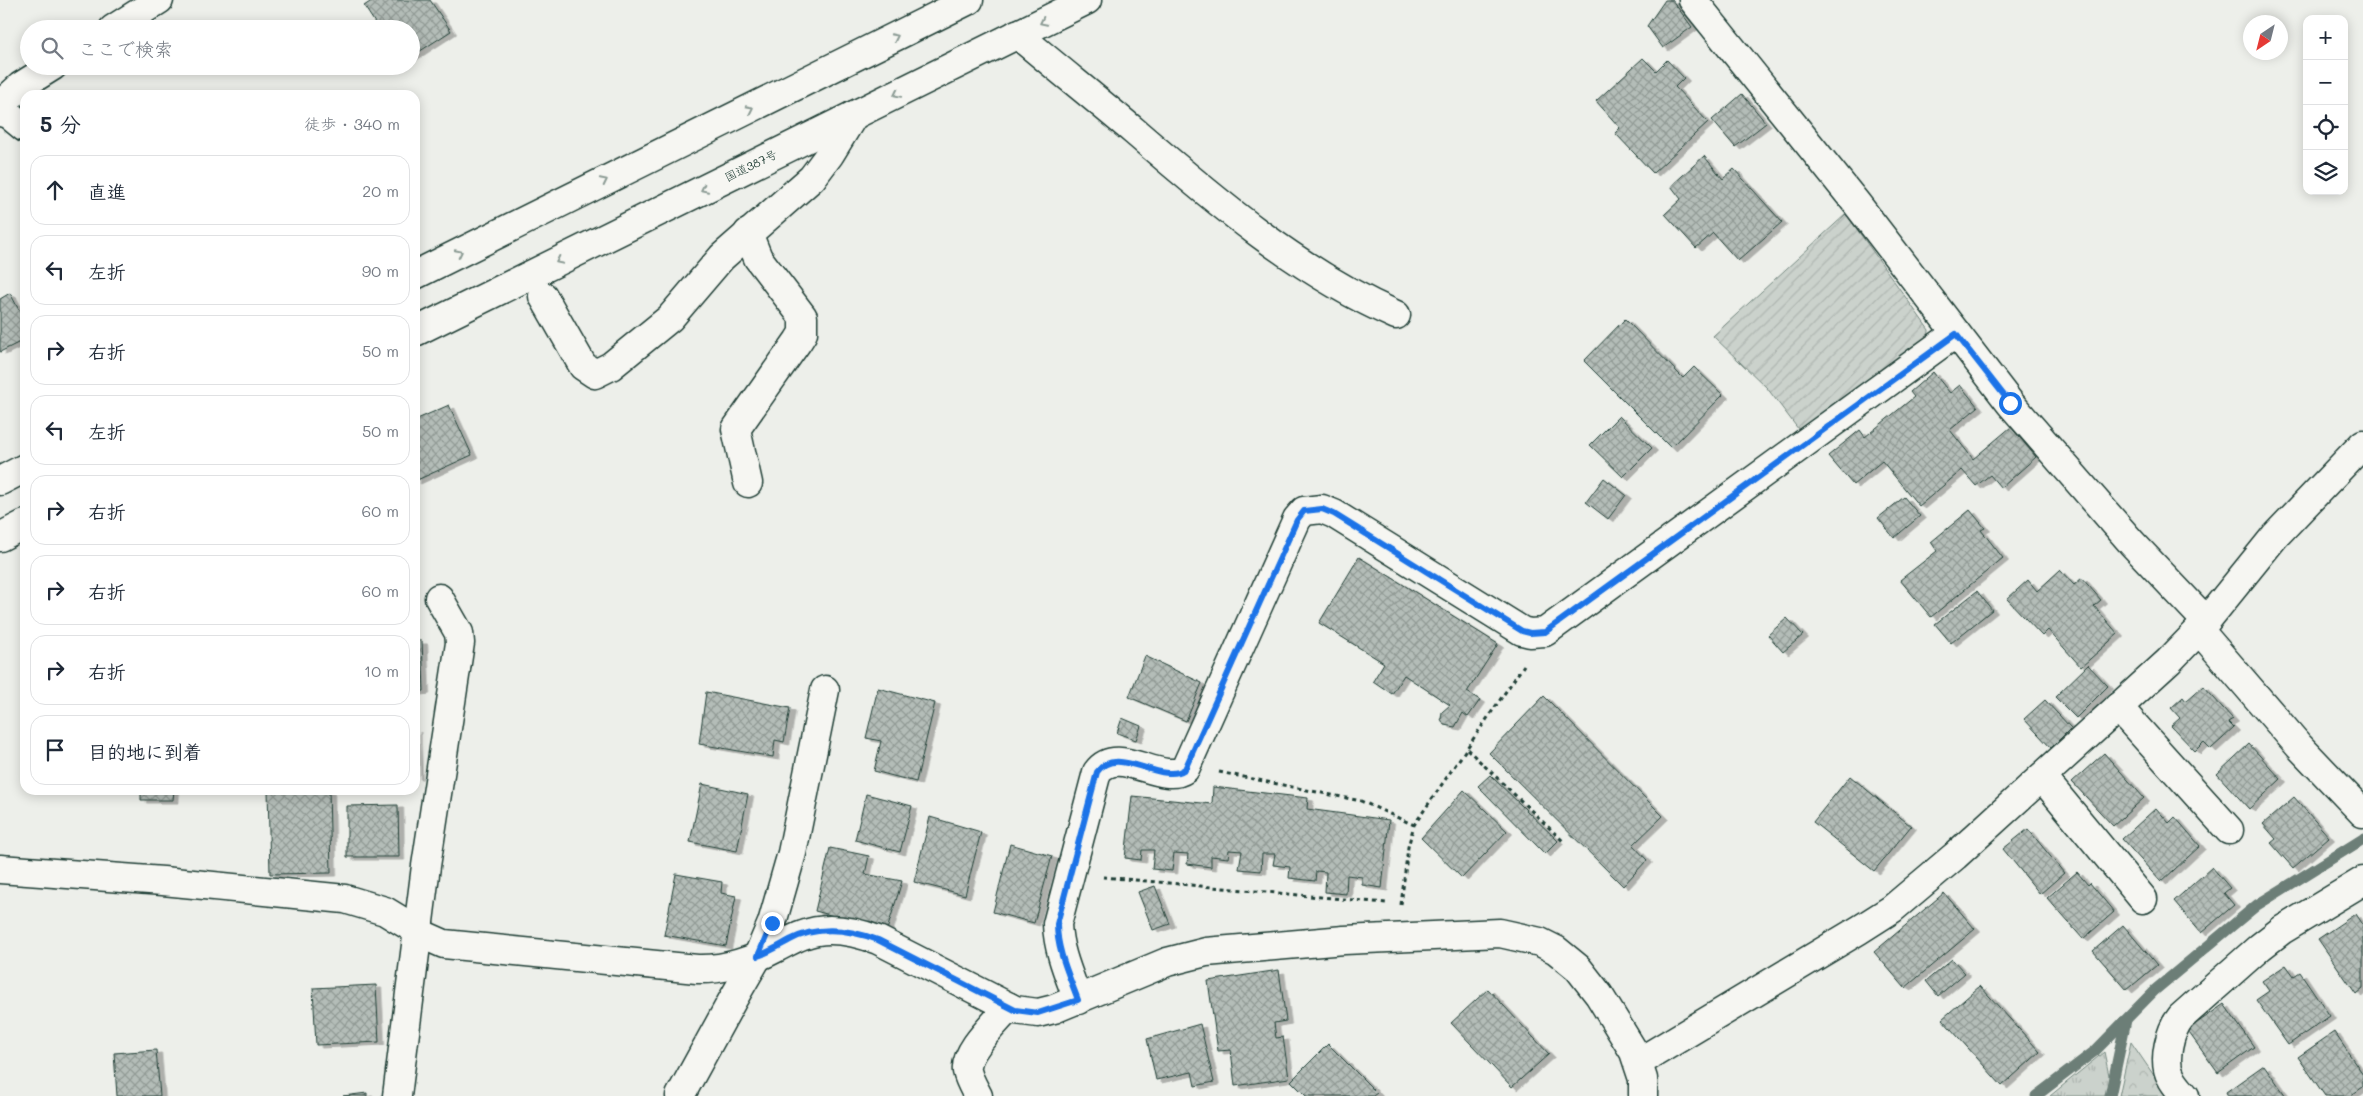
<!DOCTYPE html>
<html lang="ja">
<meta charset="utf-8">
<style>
body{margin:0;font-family:Mali,"Klee One",sans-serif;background:#f2f2f3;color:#1f2937}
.controls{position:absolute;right:15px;top:15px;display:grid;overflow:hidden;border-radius:10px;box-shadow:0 2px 12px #0003}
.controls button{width:45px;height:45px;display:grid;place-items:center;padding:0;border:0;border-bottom:1px solid #e0e1e3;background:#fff;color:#1f2937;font:25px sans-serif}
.compass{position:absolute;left:2243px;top:15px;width:45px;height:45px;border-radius:50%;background:#fff;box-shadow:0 2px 12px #0003;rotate:215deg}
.stop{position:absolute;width:15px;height:15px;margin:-11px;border:4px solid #1a73e8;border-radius:50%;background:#fff}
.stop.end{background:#1a73e8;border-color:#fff;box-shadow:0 1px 5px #0008}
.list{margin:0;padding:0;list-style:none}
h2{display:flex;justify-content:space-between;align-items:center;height:65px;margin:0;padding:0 20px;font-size:21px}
h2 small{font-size:16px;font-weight:400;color:#747a83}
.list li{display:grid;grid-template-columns:32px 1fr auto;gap:15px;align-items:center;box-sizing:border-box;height:70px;margin:0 10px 10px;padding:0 10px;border:1px solid #e0e1e3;border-radius:15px}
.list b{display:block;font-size:19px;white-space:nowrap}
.list em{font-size:16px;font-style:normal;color:#747a83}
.icon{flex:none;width:28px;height:28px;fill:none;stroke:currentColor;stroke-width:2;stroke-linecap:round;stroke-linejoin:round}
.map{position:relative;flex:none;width:2363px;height:1096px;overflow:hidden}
.search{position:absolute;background:#fff;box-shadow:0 2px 12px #0003;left:20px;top:20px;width:400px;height:55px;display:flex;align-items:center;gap:12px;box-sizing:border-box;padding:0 18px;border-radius:28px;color:#747a83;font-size:19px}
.panel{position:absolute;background:#fff;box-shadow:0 2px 12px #0003;left:20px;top:90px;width:400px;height:705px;border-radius:15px}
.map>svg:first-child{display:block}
</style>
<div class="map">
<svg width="2363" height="1096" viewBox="0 0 2363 1096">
<defs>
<pattern id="grass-tufts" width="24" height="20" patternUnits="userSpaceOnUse" patternTransform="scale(1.25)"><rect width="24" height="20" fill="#cbd2cc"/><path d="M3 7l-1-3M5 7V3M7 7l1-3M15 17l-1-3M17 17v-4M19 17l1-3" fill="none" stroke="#aeb5b0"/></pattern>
<pattern id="forest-crowns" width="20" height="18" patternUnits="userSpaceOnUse" patternTransform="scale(1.25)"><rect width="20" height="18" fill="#cbd2cc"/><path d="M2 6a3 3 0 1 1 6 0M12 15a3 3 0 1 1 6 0" fill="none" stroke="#aeb5b0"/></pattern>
<pattern id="garden-furrows" width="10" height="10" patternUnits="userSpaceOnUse" patternTransform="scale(1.25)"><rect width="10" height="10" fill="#cbd2cc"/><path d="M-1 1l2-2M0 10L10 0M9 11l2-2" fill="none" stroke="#aeb5b0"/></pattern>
<pattern id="building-cross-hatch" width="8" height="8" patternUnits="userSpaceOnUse" patternTransform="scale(1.25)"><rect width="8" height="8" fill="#b4bdb8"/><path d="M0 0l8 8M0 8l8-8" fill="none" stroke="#929b96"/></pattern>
<filter id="shadow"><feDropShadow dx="5.5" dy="3" stdDeviation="0" flood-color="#0004"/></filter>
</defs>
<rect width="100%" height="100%" fill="#edefea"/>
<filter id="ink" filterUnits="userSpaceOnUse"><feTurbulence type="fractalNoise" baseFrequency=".02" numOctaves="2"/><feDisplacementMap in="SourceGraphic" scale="10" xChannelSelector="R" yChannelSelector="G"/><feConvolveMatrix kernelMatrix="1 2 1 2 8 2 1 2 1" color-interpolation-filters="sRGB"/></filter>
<g filter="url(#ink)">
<polygon fill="url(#grass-tufts)" stroke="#758880" points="2104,1052 2110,1080 2106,1096 2050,1096"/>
<polygon fill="url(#forest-crowns)" stroke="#758880" points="2131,1042 2168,1096 2119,1096"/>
<polygon fill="url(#garden-furrows)" stroke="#758880" points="1846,214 1929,330 1928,345 1802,434 1767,388 1713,336"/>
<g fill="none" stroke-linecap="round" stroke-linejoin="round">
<g stroke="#6c7e77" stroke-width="11">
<polyline points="2036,1096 2095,1051 2155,990 2257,905 2363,839"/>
<polyline points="2110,1096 2126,1020"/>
</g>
</g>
<g fill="url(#building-cross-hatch)" stroke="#1f3d34" filter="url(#shadow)">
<polygon points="373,0 430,0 451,31 411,57 411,29 379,29 364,6"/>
<polygon points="1665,0 1672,0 1692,27 1663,48 1647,26"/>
<polygon points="1643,58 1656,71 1667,60 1684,78 1675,87 1708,122 1653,173 1615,133 1620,128 1596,101"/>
<polygon points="1742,94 1766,123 1735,147 1712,120"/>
<polygon points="1704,156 1723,179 1734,169 1782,222 1738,261 1713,233 1696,248 1665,214 1681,199 1671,186"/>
<polygon points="10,293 19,310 25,313 25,344 20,342 0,352 0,299"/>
<polygon points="1625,319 1683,378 1694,367 1723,395 1671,448 1584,361"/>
<polygon points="1933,372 1950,393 1960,385 1978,407 1950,430 1973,459 2011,427 2036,457 2001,488 1990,475 1976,486 1962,470 1919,506 1882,461 1853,485 1828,456 1860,430 1865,437 1914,397 1910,392"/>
<polygon points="449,405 472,455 415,481 415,420"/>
<polygon points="1619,416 1652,448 1623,477 1590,445"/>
<polygon points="1604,478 1626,495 1608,519 1586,502"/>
<polygon points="1904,497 1920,516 1894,538 1878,518"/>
<polygon points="1970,510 1985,528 1981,530 2003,558 1931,617 1900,580 1937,551 1931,542"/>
<polygon points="1359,557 1498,644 1467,692 1480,700 1468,717 1463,713 1455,727 1444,725 1441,719 1442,712 1450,705 1404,675 1392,694 1373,681 1384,663 1319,623"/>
<polygon points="2060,570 2074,585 2082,578 2101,600 2094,606 2118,634 2081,667 2048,630 2042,636 2007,599 2028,580 2037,591"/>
<polygon points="1977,591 1992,610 1951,643 1935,624"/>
<polygon points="1787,618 1803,635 1783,652 1768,635"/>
<polygon points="415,641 422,641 424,691 415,692"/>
<polygon points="1145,656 1202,683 1186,721 1129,697"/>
<polygon points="2088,665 2108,686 2076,718 2055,697"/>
<polygon points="2203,686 2233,719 2228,722 2234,728 2211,749 2204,742 2195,751 2171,726 2180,718 2171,708 2183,697 2186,701"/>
<polygon points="878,688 935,703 916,782 874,771 881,741 866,738"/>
<polygon points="706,692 790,708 784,742 775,740 773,757 699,744"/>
<polygon points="1544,696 1663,816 1633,845 1647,860 1623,886 1489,753"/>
<polygon points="2045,700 2071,728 2051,748 2024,719"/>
<polygon points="1122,718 1141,726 1136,740 1117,733"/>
<polygon points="415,729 417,776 415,776"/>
<polygon points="2249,744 2281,779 2249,809 2217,774"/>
<polygon points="2104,753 2144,798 2113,826 2072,782"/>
<polygon points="1490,775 1558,841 1545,854 1478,786"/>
<polygon points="1850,776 1911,826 1874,871 1813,822"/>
<polygon points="702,784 748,794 737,851 690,842"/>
<polygon points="1213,787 1308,798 1307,809 1389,820 1382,888 1362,885 1362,877 1347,875 1346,894 1325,892 1326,872 1316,871 1315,881 1289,878 1290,867 1273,865 1275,854 1262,854 1261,871 1239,869 1242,851 1229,850 1228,858 1211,856 1211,867 1187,864 1188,854 1174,853 1172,871 1152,869 1154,850 1142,850 1141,860 1125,858 1132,796 1212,804"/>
<polygon points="141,790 174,790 173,800 141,800"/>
<polygon points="268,790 329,790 331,873 270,874"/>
<polygon points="1464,790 1507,831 1462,878 1421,838"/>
<polygon points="866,794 912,806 900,852 855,840"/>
<polygon points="2294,797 2329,837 2293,868 2271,843 2276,839 2263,824"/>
<polygon points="398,805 399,857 347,857 347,806"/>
<polygon points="2156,808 2169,823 2175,817 2200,846 2161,882 2122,839"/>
<polygon points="930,817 981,832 965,895 914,882"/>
<polygon points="2028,829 2064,873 2040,894 2003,849"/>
<polygon points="1010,844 1052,856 1034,923 993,912"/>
<polygon points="830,848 869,856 865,874 902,881 887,930 815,911"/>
<polygon points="2212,867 2230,888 2224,893 2234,905 2201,933 2174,901"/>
<polygon points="2077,872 2088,885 2090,883 2114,912 2083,939 2047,898"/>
<polygon points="676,874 722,882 721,893 736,896 726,946 664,935"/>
<polygon points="1155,886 1170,924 1153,930 1138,892"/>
<polygon points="1944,893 1975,929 1905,988 1874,952"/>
<polygon points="2355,914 2363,926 2363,988 2356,994 2318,939"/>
<polygon points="2123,925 2157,965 2127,990 2093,951"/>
<polygon points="1952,959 1965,973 1938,996 1926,981"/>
<polygon points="2286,965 2294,976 2300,972 2330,1016 2288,1045 2256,1000 2269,991 2262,981"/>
<polygon points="1279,970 1286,1021 1274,1023 1276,1038 1283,1037 1289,1078 1235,1086 1231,1050 1218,1051 1208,981"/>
<polygon points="376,985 379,1042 316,1045 313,988"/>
<polygon points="1980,986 2040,1052 2002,1086 1942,1019"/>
<polygon points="1488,989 1549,1054 1512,1087 1451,1023"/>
<polygon points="2224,1004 2254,1047 2218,1073 2187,1030"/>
<polygon points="1200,1024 1214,1082 1195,1086 1192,1072 1156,1080 1147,1039"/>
<polygon points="2334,1032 2363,1074 2363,1087 2350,1096 2325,1096 2298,1057"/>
<polygon points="1328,1044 1377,1093 1373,1096 1306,1096 1291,1081"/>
<polygon points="156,1050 160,1096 117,1096 114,1053"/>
<polygon points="2264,1065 2286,1096 2228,1096 2226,1092"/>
<polygon points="367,1093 367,1096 343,1096"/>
</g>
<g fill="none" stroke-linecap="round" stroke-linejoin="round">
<defs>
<g id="minor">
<polyline points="1693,0 1857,204 2010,403 2132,543 2206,621"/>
<polyline points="113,29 159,0"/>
<path d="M1017,34C1056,67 1095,98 1134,131C1214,200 1298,272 1396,315"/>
<polyline points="0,105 21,86 53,66"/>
<polyline points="0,112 8,114 25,128"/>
<polyline points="748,233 758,258 803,317 803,333 798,341 736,429 748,483"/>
<polyline points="543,296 583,366 595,374 611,366 670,318 722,257 812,178 830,154 854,115"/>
<polyline points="2199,630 2299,746 2363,813"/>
<polyline points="2118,707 2229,830"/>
<polyline points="2042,777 2143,899"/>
<path d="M0,869L163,881L345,899L385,911L426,936L444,944L697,969C725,970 754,960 778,947C786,943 794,938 803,935C827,925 854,931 878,940L1015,1010L1038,1013L1054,1009L1167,962L1206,952L1344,940L1500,933L1540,942L1556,950L1578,968L1599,995L1634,1052L1643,1079V1096"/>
<path d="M1078,1000C1069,975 1058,951 1057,924L1097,772C1118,743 1161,786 1185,769L1297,519L1304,511L1322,509L1334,514L1522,631L1530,633L1545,632L1956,333"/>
<polyline points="1639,1062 1859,930 1892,909 1955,856 2169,661 2199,630 2275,536 2363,444"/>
<polyline points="397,1096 426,866 460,643 459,633 439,598"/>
<polyline points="680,1096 732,1001 758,956 772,923 792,853 825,690"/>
<path d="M978,1096C974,1088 969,1080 967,1071C964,1051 997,1022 1009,1007"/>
<path d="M2185,1096C2180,1090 2174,1084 2171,1077C2162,1061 2170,1030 2181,1017L2260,947L2282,930L2363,881"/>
</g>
<g id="highway">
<polyline points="415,275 969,0"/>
<polyline points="415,332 1087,0"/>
<polyline points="0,481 25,468"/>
<polyline points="0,537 25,524"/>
</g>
</defs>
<use href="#minor" stroke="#1f3d34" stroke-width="31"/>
<use href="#highway" stroke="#1f3d34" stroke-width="31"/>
<g stroke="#1f3d34" stroke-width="3" stroke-dasharray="4 4" stroke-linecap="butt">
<polyline points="1467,749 1564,842"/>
<polyline points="1219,772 1361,801 1414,825"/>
<polyline points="1103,877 1386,903"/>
<polyline points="1401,905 1408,847 1414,825 1524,665"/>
</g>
<use href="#minor" stroke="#f6f6f2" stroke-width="28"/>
<use href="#highway" stroke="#f6f6f2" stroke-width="28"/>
</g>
<defs><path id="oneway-chevron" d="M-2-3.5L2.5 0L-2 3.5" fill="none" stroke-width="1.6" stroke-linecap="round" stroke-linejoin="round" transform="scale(1.25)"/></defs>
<g stroke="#8a9a93">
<use href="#oneway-chevron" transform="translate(1043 22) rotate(154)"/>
<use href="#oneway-chevron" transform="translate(895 37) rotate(-26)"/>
<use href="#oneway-chevron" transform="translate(897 94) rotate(154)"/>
<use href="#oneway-chevron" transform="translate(750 109) rotate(-26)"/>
<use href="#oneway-chevron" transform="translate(604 181) rotate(-26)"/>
<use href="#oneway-chevron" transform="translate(704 189) rotate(154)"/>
<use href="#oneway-chevron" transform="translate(459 253) rotate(-26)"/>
<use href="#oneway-chevron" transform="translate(559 261) rotate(154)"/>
</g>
</g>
<g fill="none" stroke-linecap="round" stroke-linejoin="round" filter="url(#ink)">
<path stroke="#1a73e8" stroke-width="6" d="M772,923L758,956C770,952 779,946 790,940C818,925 849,929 878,940L1015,1010L1038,1013L1078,1000C1069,975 1057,951 1057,924L1097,772C1117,743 1161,786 1185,769L1297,520L1304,511L1322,509L1334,514L1522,631L1530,633L1545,632L1956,334L2010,403"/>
</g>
<g text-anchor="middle" stroke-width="4.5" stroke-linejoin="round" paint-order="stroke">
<g font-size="12" fill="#1f3d34" stroke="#f6f6f2">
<text transform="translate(751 166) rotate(-26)" y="4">国道387号</text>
</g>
</g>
</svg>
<div class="controls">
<button>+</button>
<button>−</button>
<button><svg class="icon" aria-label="locate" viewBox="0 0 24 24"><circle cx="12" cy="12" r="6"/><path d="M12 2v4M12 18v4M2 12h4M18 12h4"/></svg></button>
<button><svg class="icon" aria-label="layers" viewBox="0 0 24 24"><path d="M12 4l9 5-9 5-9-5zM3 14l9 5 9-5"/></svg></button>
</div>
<svg class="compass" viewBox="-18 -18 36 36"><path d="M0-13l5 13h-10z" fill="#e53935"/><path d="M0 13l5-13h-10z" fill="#747a83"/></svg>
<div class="stop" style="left:2010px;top:403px"></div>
<div class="stop end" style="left:772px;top:923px"></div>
<div class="search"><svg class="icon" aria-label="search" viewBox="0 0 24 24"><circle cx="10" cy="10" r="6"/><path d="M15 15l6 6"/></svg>ここで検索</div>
<section class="panel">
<h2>5 分<small>徒歩 · 340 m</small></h2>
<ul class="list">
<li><svg class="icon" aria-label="ahead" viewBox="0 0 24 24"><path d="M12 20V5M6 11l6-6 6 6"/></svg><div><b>直進</b></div><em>20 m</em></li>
<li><svg class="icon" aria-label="left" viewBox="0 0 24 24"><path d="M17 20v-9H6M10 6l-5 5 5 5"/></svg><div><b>左折</b></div><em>90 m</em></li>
<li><svg class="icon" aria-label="right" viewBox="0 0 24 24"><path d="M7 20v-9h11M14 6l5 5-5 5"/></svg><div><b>右折</b></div><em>50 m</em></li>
<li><svg class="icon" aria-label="left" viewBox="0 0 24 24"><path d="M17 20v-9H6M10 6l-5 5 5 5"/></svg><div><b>左折</b></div><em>50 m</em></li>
<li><svg class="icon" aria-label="right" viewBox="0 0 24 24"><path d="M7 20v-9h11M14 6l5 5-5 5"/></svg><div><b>右折</b></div><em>60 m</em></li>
<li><svg class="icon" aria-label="right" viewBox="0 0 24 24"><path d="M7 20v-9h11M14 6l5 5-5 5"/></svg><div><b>右折</b></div><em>60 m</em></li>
<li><svg class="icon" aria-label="right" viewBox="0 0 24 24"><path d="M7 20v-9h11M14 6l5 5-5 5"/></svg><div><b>右折</b></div><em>10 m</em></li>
<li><svg class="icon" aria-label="arrive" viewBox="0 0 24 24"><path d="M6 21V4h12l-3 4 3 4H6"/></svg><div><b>目的地に到着</b></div></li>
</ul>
</section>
</div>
